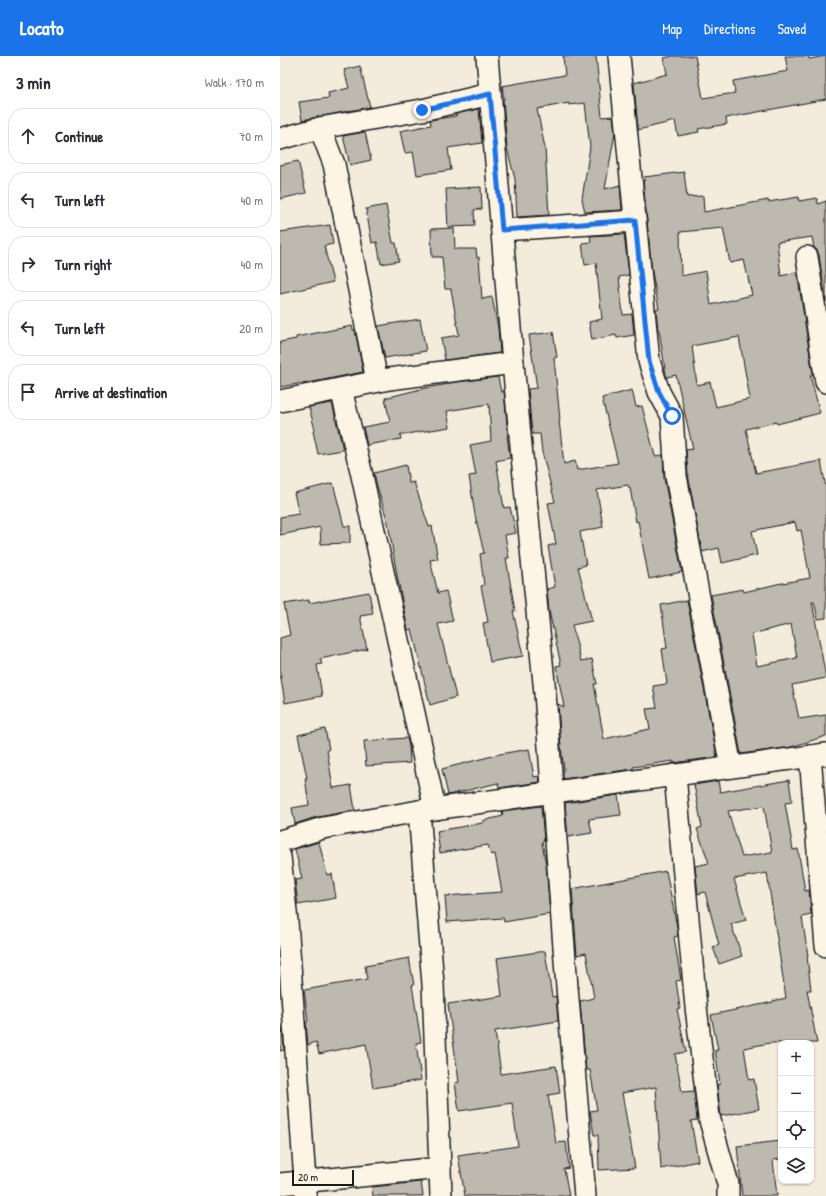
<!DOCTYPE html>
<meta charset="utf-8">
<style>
body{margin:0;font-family:"Patrick Hand",sans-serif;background:#f7f7f7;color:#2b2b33}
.controls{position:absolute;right:12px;bottom:12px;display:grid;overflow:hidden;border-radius:8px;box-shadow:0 1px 3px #0004}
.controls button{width:36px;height:36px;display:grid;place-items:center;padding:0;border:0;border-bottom:1px solid #e1e1e2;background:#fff;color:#2b2b33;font:20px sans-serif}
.scale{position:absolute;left:12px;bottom:10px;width:62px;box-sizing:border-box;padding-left:4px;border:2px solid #1c1c1c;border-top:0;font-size:11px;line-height:14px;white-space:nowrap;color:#1c1c1c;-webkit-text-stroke:3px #fcf5e5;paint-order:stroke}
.stop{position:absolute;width:12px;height:12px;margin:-9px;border:3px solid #1a73e8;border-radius:50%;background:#fff}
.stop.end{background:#1a73e8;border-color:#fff;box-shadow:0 1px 4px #0008}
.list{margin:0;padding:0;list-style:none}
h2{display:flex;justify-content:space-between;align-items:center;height:52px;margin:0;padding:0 16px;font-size:17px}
h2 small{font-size:13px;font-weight:400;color:#7c7c81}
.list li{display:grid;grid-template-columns:26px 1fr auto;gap:12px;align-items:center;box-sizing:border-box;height:56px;margin:0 8px 8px;padding:0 8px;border:1px solid #e1e1e2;border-radius:16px}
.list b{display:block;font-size:15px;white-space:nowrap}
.list em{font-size:13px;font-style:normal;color:#7c7c81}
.icon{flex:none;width:22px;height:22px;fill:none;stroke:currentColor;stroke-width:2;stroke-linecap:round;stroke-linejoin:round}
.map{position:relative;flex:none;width:546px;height:1140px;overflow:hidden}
header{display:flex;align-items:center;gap:24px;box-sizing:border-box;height:56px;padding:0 20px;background:#1a73e8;color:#fff}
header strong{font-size:19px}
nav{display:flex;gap:22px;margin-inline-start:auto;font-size:14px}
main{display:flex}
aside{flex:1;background:#fff}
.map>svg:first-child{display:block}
</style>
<header>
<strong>Locato</strong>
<nav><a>Map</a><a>Directions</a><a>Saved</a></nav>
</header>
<main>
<aside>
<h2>3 min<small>Walk · 170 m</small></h2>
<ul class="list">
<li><svg class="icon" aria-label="ahead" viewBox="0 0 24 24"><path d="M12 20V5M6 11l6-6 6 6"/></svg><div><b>Continue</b></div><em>70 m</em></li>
<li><svg class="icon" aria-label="left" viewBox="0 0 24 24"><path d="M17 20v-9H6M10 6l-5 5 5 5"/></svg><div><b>Turn left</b></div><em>40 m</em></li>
<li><svg class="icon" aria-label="right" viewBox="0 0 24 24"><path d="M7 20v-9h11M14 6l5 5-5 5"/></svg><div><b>Turn right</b></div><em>40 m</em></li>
<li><svg class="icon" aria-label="left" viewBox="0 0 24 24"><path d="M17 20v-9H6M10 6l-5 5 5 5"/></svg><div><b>Turn left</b></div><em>20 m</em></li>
<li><svg class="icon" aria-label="arrive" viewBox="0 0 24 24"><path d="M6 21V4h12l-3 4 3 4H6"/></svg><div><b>Arrive at destination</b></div></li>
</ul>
</aside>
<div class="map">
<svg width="546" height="1140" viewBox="0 0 546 1140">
<rect width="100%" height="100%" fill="#f3ecdd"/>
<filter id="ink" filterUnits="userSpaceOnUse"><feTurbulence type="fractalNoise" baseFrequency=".025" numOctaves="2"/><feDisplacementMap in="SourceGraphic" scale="8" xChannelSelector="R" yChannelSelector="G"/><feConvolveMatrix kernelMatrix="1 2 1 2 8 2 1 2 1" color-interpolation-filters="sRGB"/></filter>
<g filter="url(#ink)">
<g fill="#beb9ae" stroke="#1c1c1c" fill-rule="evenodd">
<polygon points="283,0 316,0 322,61 333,60 335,77 325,133 340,129 342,154 305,156 302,143 310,91 305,47 289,49 289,47 257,53 265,92 269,159 237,161 235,123 227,92 223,43 224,43 222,30 285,19"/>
<polygon points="392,0 415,0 423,42 455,37 453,25 508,15 505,0 528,0 529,3 546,0 546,43 446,62 447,68 418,73 419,76 398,80 395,65 358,74 354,27 387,18 384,2"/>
<polygon points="80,10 90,51 22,64 19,46 49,42 48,37 69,32 64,14"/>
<polygon points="199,53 202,87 168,92 171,114 137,119 133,96 125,97 120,75 151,69 150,64 176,60 176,58"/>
<polygon points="85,76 91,104 70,109 63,80"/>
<polygon points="18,105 26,137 0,143 0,109"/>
<path d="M404,116L407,141L423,140L424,156L488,144V146L519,141V145L537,142L538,148L546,145V246L539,199L537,194L534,192L532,181L497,186L501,220L517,216L533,319H530L540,357L497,368L496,366L466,373L476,417L541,405L546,432V562L538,563L534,546H532L546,622L512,629L519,663L546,659V680L511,691L461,698L431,539L463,533L464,536L497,528L530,522L521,474L517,475L515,466L472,475L477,499L442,507L439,492L422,496L408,418L406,394L413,393L396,319L387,321L386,319L379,274H378L376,253H379L372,216L363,124H365L364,121ZM443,172L450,207L464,204L472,239L431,249L426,215L401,220L400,176ZM459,281L470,343L436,351L430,326L417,329L412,290ZM511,568L517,602L477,610L472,578Z"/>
<polygon points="201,131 202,153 194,154 195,170 168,171 166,133"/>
<polygon points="106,149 113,187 116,187 119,205 101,208 97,186 92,187 86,153"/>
<polygon points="50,169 53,188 44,190 53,226 0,238 0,176"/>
<polygon points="174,172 175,193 196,193 197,202 199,201 202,243 212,241 218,272 220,297 165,304 161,282 179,279 171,233 165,233 162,201 152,201 151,173"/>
<polygon points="344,178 349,219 339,221 343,259 352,258 354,279 337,282 336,279 312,284 309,266 322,263 316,207 305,209 302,187 311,186 310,180"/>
<polygon points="140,263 146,295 105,302 98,270"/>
<polygon points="72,270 73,274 75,274 83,316 23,328 23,327 0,331 0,286 16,283 16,281"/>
<polygon points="273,276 277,301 274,302 280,364 279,364 284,408 295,405 297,414 338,407 322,342 352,334 356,351 362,350 375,400 383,399 384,422 402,516 369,523 358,465 356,466 350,432 349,432 348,429 317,434 323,471 300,476 306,509 298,511 312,565 292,569 301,605 312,603 317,628 314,628 324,683 370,673 366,653 377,652 373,630 387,628 382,593 387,592 381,549 407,544 437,701 393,707 393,705 353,711 353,713 283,723 283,714 284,714 281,691 278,648 284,651 276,610 281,609 269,555 267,533 275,531 268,490 276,488 268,447 275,446 262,396 260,378 252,378 248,333 257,332 249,279"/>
<polygon points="218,321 221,336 224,335 228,380 227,380 230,402 216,405 224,452 230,451 236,477 225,479 229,502 226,502 235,555 233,555 243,600 210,606 203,567 208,566 201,530 204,529 200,498 204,497 195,459 189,420 196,419 190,389 211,385 209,348 167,355 170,371 120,379 121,383 87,389 83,371 110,366 105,342 145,332 169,328 169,327"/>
<polygon points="52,347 63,394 38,398 33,375 35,374 29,351"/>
<polygon points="126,409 129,427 134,426 149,471 152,470 158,503 150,504 158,537 166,535 173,565 158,568 176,641 150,649 132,573 128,574 117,519 108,467 97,430 94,417"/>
<polygon points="53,427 64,470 70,470 70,487 41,488 40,471 0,479 0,461 19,458 14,437"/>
<polygon points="89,536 93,558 80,560 87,593 40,603 42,608 37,609 42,640 5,647 0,617 0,582 10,579 4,548 29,544 29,547"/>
<polygon points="45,673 49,693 47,694 53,732 71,729 75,754 33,762 15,768 12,752 29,749 25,722 27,722 18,679"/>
<polygon points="127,682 129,690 130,707 86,710 84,685"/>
<polygon points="249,693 254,721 259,720 260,726 219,732 218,727 168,739 162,713 220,698"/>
<path d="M509,724L512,746L505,747L513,794L518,793L525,835L529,834L531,859L522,861L528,900H527L531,934H527L537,987H490L464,992L469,1024L474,1023L479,1053L441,1060L437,1029L440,1028L435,994H438L431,959L493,946V945L506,942L487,817L454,823L466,864L451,868L462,900L439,908L433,891L439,889L425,836L418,838L415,810L429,807L417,773L422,771L414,729L438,725L440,736ZM484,750L492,796L462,801L448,755Z"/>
<polygon points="338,739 341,759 309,763 312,777 288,781 285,747"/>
<polygon points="261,750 264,785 262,786 266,809 270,858 224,866 223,862 167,866 165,840 222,836 215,798 211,799 208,789 160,797 157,775 203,767 202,765 223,760 222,755"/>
<polygon points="39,786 47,819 52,818 56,842 18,849 15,824 22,823 15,793"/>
<polygon points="386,815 397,871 398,880 394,881 401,924 396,925 400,952 397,953 406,996 395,998 402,1036 414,1035 417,1064 411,1065 418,1105 381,1113 376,1031 342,1037 355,1112 319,1114 318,1079 314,1079 310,1055 317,1054 310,1014 306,1014 300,945 314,942 306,897 297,899 292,833"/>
<polygon points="265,895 272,941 276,940 278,965 215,975 221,1018 276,1010 280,1037 268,1039 276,1087 286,1086 289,1112 284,1113 289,1140 185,1140 178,1099 238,1090 232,1047 179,1055 175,1027 179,1026 168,948 222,940 217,902"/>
<polygon points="129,902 134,929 132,929 141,986 136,987 141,1024 93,1032 86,988 39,998 36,986 28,989 26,966 28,965 24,934 87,923 85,910"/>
<polygon points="2,971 4,994 0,995 0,972"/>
<polygon points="501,1085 501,1103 493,1104 497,1140 462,1140 457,1090"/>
<polygon points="141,1126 143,1140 93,1140 92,1131"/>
</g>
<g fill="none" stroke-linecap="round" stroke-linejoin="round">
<defs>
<g id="minor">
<polyline points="207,0 233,307 265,637 287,931 305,1140"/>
<polyline points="339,0 369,305 379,336 392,360 396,420 451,711"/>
<polyline points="40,72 54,108 97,325"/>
<polyline points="0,83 40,72 142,54 210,38"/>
<polyline points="222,174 355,165"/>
<polyline points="527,201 546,326"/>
<polyline points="61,333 81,415 155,753"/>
<polyline points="0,345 109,323 233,307"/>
<polyline points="530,700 546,890"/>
<polyline points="395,719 416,951 429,1061 448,1128 448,1140"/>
<polyline points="139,755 153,928 161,1140"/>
<polyline points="0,785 43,772 139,755 546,698"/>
<polyline points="0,801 7,865 26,1140"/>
<polyline points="0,1128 160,1112"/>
</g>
</defs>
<use href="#minor" stroke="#1c1c1c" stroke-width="24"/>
<use href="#minor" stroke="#fcf5e5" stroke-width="21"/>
</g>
</g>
<g fill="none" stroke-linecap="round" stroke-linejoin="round" filter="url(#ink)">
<polyline stroke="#1a73e8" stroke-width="5" points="142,54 210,38 222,174 355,164 369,305 379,336 392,360"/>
</g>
</svg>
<div class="controls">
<button>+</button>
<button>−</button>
<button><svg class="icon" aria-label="locate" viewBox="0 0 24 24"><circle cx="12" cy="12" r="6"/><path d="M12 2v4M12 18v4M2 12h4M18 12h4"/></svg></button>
<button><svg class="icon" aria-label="layers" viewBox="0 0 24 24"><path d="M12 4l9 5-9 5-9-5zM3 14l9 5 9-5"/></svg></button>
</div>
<div class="scale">20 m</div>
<div class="stop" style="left:392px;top:360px"></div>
<div class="stop end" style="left:142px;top:54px"></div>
</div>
</main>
